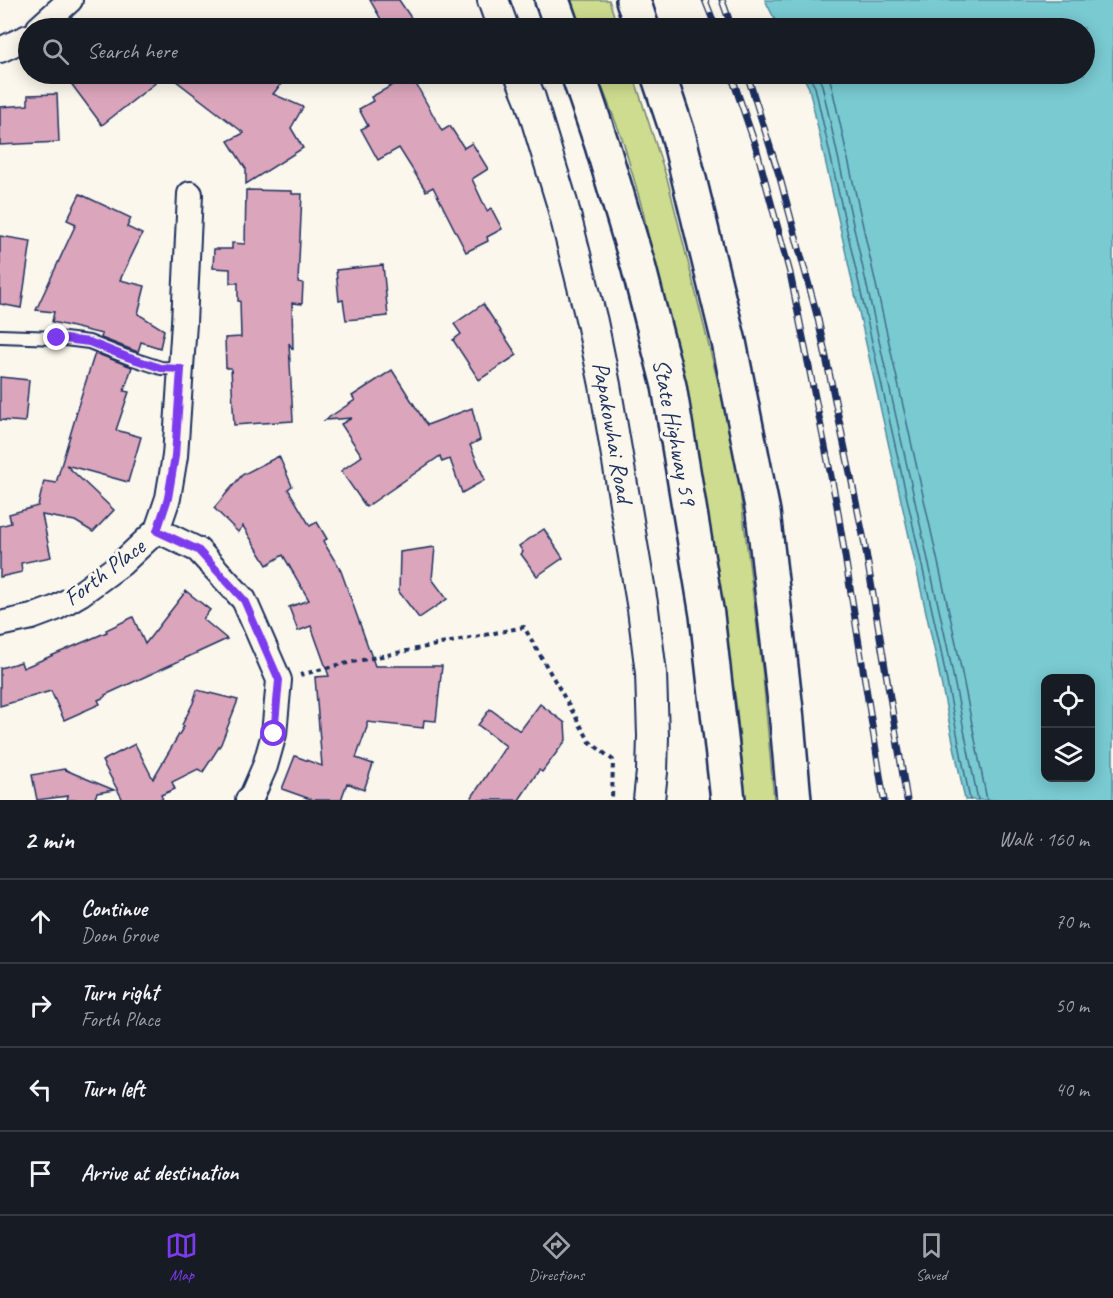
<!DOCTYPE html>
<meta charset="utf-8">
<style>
body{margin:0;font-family:Caveat,sans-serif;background:#242831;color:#f1f3f6}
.controls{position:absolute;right:18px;bottom:18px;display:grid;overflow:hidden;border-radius:12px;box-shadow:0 3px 15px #0003}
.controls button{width:54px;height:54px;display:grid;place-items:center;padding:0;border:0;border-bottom:2px solid #363941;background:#171b24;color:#f1f3f6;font:30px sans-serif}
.stop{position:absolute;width:18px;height:18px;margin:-14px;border:4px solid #7c3aed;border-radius:50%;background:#fff}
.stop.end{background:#7c3aed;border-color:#fff;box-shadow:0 2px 6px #0008}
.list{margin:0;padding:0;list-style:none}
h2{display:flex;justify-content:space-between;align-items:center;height:78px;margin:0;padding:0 24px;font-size:26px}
h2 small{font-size:20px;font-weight:400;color:#9ea1a6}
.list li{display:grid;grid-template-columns:39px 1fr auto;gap:18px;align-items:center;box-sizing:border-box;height:84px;padding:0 24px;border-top:2px solid #363941}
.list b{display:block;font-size:22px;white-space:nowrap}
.list p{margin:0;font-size:20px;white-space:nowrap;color:#9ea1a6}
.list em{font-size:20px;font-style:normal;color:#9ea1a6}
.icon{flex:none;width:33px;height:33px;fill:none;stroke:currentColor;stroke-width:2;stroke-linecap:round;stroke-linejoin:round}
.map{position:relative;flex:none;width:1113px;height:800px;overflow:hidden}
.search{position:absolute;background:#171b24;box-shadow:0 3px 15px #0003;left:18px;right:18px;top:18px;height:66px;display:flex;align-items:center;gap:15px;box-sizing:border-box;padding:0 21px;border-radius:33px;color:#9ea1a6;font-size:22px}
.sheet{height:414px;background:#171b24}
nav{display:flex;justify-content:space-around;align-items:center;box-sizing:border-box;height:84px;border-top:2px solid #363941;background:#171b24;font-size:16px;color:#9ea1a6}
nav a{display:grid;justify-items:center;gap:3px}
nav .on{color:#7c3aed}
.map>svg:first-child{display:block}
</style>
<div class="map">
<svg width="1113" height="800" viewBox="0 0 1113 800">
<rect width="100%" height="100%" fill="#fbf7ec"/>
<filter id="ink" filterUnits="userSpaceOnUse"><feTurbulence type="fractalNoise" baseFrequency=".0167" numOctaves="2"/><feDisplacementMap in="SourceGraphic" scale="12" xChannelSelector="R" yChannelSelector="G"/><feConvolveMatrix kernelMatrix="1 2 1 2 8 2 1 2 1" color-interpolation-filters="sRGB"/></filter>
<g filter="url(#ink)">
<g fill="#cedc8f" stroke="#748676" stroke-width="1.5">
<polygon points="569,0 609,0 618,28 580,28"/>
<polygon points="597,74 633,74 668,182 735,450 763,676 774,800 746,800 736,702 704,508 643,211 623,141"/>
</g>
<path fill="#79cad1" stroke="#538ca3" stroke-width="1.5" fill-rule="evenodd" d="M765,0H1113V800H965L934,648L809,88L802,74H1084V28H779ZM1046,678H1090V778H1046Z"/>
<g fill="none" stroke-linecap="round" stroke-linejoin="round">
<g stroke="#416d8c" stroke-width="1.5">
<polyline points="808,74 815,87 940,646 970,800"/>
<polyline points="817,74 822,85 947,645 978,800"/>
<polyline points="827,74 831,83 956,643 987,800"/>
</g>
</g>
<g fill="#dba5bb" stroke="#1b2f5e" stroke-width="1.5">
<polygon points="370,0 399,0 418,28 386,28"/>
<polygon points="64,74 289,74 273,94 303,107 291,128 303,148 246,184 246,169 228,141 244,133 167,74 102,125"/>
<polygon points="411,75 442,131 450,126 464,148 472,143 488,169 472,179 487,211 491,208 502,229 487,237 488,241 466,252 433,187 426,191 399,148 378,160 361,129 368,126 359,109 373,101 371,97"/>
<polygon points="57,94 59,142 0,145 0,107 28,105 28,95"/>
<polygon points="246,190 292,191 292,194 302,194 298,282 303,283 302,304 292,303 293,350 289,343 293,421 234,425 231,368 226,368 225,338 241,337 240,301 238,301 238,283 230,283 230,269 213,268 214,249 232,249 232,243 245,244"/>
<polygon points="80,194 131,218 127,227 142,234 120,280 145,286 138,314 164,330 160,348 141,342 138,352 101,338 102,334 52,322 54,312 36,310 76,224 67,220"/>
<polygon points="0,236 31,241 21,308 0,304"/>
<polygon points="383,265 388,316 346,320 343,300 339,301 336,270"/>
<polygon points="483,304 517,355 479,380 453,340 461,334 454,324"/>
<polygon points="95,353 132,367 124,391 129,392 116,430 141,437 128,482 66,465 114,510 93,532 75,521 42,515 51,557 21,563 22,572 0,577 0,526 11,523 9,514 38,506 44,481 56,483 77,412 76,412"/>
<polygon points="392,370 427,425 472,408 480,440 470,445 485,480 462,493 450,459 442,462 440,456 366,507 341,471 362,456 341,424 352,418 325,420 355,400 352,396"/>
<polygon points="0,377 29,380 25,422 0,420"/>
<polygon points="279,456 292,486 288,489 310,526 317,522 327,539 323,541 341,571 375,666 442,666 436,721 424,720 423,728 367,722 367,727 356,758 373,764 364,790 347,783 341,800 313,800 282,789 295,756 322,766 315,677 329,676 311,626 298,631 289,607 309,600 283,555 267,565 243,526 238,532 214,508 242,475"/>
<polygon points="544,529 563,558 537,576 521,554 523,552 519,546"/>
<polygon points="435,547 432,579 447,599 419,618 399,592 400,552"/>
<polygon points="186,591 210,610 203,619 227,639 105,695 105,697 98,700 100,704 64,720 51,691 0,706 0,668 21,662 23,668 107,632 106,630 133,617 145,644"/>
<polygon points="197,690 238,700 221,744 203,772 198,769 172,782 175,789 161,795 163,800 123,800 102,761 135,744 153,779 184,726 182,725 193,703"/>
<polygon points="540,704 565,723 566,740 542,772 539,770 519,800 470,800 506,746 478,725 490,709 520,731"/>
<polygon points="64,769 75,774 114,790 97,793 94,800 67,800 68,796 37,800 32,775"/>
</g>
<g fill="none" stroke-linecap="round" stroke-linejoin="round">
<defs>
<polyline id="service" points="0,336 57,338 89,342 127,357 161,368 181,369"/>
<g id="minor">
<polyline points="39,28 70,0"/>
<polyline points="0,50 28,37"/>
<polyline points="157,530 198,550 244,600 279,680 274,734 265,766 252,796 248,800"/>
<polyline points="0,624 32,617 56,608 80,594 121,564 157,530 168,498 175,456 184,323 190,194"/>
</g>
<g id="tertiary">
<polyline points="493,0 503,28"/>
<polyline points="520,74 530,98 562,203 592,322 605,385 643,609 651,673 653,736 652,772 649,800"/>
</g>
<g id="primary">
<polyline points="552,0 562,28"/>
<polyline points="633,0 642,28"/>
<polyline points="578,74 602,145 638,265 669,386 707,615 728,800"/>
<polyline points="658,74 678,134 729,342 763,512 786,710 794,800"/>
</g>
</defs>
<use href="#service" stroke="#1b2f5e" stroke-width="16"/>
<use href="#minor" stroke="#1b2f5e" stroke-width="28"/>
<use href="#tertiary" stroke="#1b2f5e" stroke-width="34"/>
<use href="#primary" stroke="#1b2f5e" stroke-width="38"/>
<polyline stroke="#1b2f5e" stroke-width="4" stroke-dasharray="4.5 4.5" stroke-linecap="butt" points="300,675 338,665 524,627 590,742 613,760 612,800"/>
<use href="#service" stroke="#fbf7ec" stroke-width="12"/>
<use href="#minor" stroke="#fbf7ec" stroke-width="24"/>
<use href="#tertiary" stroke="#fbf7ec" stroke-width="30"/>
<use href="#primary" stroke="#fbf7ec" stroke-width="33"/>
<defs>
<g id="rail">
<polyline points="705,0 716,28"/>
<polyline points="722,0 732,28"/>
<polyline points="731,74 756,147 790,273 837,506 884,800"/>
<polyline points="747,74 780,178 818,319 864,540 907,800"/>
</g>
</defs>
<use href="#rail" stroke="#1b2f5e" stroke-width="7"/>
<use href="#rail" stroke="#fbf7ec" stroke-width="4.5" stroke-dasharray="14" stroke-linecap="butt"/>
</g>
</g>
<g fill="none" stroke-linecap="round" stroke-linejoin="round" filter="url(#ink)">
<polyline stroke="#7c3aed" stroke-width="8" points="57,338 89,342 127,357 161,368 181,369 175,456 168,498 157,531 198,550 244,600 279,680 274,734"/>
</g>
<g text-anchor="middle" stroke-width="6" stroke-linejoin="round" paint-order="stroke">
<g font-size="24" fill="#1b2f5e" stroke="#fbf7ec">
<text transform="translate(613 432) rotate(80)" y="8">Papakowhai Road</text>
<text transform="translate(675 432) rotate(79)" y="8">State Highway 59</text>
<text transform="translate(104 572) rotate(-37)" y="8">Forth Place</text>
</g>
</g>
</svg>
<div class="controls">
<button><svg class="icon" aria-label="locate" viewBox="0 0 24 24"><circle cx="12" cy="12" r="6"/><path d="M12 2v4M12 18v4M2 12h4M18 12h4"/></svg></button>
<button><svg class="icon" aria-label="layers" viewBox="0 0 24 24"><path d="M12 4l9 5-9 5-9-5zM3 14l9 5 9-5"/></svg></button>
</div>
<div class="stop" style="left:274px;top:734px"></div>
<div class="stop end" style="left:57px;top:338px"></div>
<div class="search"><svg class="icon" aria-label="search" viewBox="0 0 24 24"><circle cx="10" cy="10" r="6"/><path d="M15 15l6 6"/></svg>Search here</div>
</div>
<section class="sheet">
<h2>2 min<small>Walk · 160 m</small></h2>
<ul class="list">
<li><svg class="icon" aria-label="ahead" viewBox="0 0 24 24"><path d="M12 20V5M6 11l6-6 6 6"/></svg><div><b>Continue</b><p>Doon Grove</p></div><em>70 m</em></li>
<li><svg class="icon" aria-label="right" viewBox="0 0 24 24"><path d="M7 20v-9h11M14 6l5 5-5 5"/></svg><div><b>Turn right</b><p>Forth Place</p></div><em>50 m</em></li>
<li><svg class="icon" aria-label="left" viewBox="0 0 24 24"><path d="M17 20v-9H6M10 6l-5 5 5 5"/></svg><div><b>Turn left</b></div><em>40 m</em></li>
<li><svg class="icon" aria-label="arrive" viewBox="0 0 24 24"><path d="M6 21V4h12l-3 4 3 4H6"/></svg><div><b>Arrive at destination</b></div></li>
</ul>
</section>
<nav>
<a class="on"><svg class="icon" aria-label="map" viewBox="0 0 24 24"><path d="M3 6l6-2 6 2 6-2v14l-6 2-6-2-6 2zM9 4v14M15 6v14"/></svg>Map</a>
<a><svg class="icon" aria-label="directions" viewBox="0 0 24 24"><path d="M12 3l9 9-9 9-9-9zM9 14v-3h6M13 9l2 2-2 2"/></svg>Directions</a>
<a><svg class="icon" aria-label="saved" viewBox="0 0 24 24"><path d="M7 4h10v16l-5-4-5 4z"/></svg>Saved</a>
</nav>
